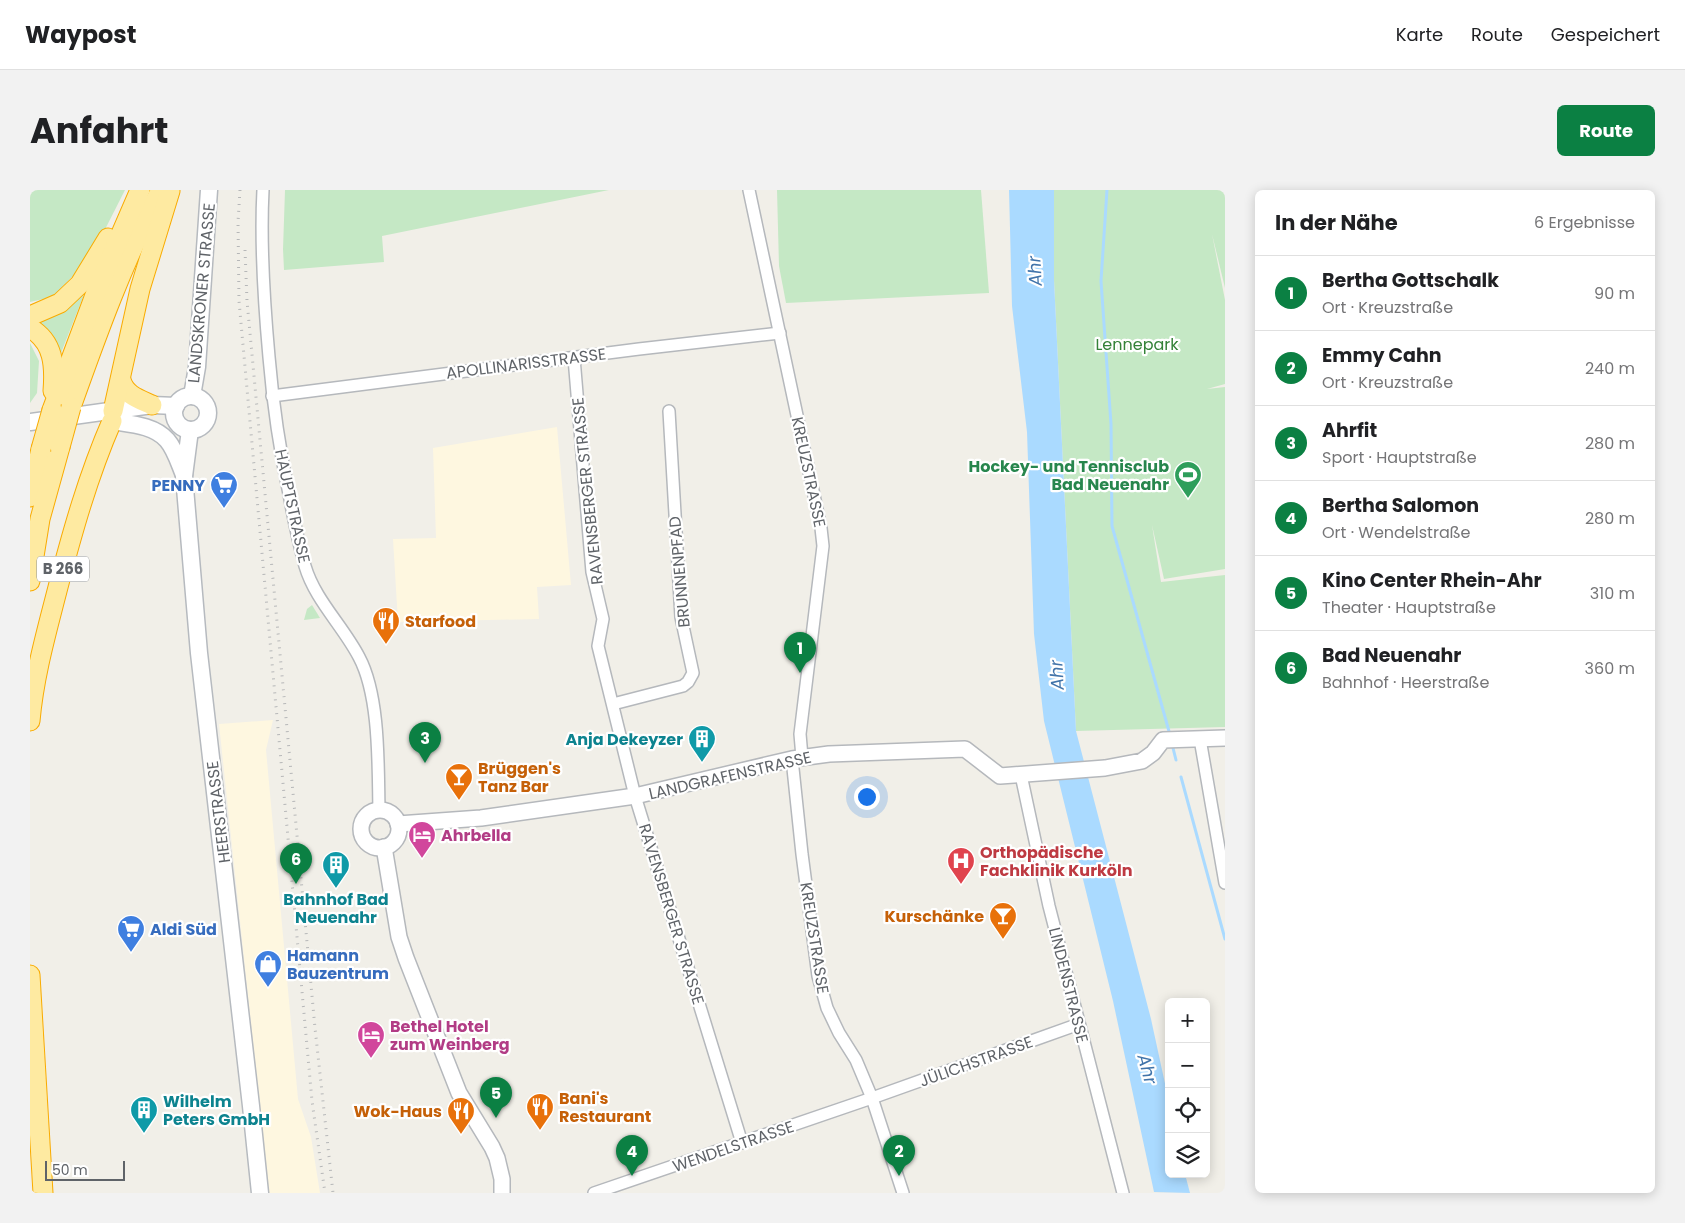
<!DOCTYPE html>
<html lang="de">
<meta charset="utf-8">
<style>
body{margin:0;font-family:Poppins,sans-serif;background:#f2f2f2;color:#202124}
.controls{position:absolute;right:15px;bottom:15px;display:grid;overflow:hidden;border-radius:8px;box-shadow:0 2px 12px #0003}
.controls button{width:45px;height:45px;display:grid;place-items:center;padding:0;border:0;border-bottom:1px solid #e0e0e0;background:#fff;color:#202124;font:25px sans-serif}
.scale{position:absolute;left:15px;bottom:12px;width:80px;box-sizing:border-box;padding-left:5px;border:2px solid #5f6368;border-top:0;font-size:14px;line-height:18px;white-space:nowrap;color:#5f6368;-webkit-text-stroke:4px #fff;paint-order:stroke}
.you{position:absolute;left:836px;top:606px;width:18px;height:18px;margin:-12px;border:4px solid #fff;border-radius:50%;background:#1a73e8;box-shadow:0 0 0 8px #1a73e833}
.badge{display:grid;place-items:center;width:32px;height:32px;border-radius:50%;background:#0b8043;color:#fff;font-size:16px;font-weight:700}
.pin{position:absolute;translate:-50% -41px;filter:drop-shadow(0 1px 2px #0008)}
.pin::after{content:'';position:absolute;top:26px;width:18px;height:15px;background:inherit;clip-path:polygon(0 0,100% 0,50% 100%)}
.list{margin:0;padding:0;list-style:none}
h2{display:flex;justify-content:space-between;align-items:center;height:65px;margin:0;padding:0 20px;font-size:21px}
h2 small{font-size:16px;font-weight:400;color:#757577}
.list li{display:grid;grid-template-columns:32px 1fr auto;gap:15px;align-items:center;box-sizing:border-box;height:75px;padding:0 20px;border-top:1px solid #e0e0e0}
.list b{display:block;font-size:19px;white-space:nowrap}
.list p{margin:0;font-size:16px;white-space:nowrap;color:#757577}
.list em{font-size:16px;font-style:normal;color:#757577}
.icon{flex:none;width:28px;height:28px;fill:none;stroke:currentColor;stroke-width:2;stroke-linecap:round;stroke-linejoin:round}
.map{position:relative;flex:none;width:1195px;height:1003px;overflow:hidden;border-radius:8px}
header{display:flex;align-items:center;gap:30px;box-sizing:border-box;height:70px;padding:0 25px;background:#fff;border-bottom:1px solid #e0e0e0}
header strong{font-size:24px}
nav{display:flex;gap:28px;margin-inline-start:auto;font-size:18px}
.intro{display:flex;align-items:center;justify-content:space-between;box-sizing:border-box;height:120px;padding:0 30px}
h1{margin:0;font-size:35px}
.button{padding:12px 22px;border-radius:8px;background:#0b8043;color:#fff;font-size:18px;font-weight:700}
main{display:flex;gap:30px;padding:0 30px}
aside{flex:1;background:#fff;border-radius:8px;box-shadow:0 2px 12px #0003}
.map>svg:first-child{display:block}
</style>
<header>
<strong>Waypost</strong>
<nav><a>Karte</a><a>Route</a><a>Gespeichert</a></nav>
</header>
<div class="intro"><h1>Anfahrt</h1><a class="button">Route</a></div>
<main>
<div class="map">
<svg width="1195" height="1003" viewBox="0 0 1195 1003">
<rect width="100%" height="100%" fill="#f1efe8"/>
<g fill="#fef7e0">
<polygon points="527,237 541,395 507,397 509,429 368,432 363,349 406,348 403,258"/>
<polygon points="243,530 236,560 268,909 281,947 290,1003 239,1003 189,534"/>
</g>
<g fill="#c5e8c5">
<polygon points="0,0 95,0 60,69 22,107 0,112"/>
<polygon points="255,0 579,0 352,46 354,72 254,80 253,59"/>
<polygon points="747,0 951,0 959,103 756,113 749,76"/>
<polygon points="1024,0 1195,0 1195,98 1182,44 1195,110 1195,194 1177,199 1195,197 1195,379 1134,389 1122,335 1131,392 1195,385 1195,537 1046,541 1024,90"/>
<polygon points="57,97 29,168 0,130"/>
<polygon points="0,153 9,171 7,203 0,213"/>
<polygon points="282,415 290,428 274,430 277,419"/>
</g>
<polygon fill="#aadaff" points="979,0 1024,0 1024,90 1046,541 1121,829 1139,912 1139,984 1155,984 1160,1003 1124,1002 1083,811 1014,531 1004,444 997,242 982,116"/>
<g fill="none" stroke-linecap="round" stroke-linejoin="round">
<g stroke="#aadaff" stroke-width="3">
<polyline points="1077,0 1071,91 1081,234 1082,336 1140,545"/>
<polyline points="1142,554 1146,570"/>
<polyline points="1151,587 1195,749"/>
</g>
<defs>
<g id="minor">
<path d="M233,0C230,55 234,112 239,167C243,215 250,262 260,309C264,331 269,354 275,376C285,410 313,436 329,467C350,506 348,576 349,620"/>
<polyline points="719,0 791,338 793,356 770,544 772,567"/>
<polyline points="544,168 562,382 573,429 568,456 605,606 712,953"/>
<polyline points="242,206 609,159 750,143"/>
<polyline points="583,514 653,496 658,492 663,483 651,427 639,221"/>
<polyline points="1170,549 1195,693"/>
<polyline points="762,569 772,664 788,786 797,818 809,843 826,870 842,908 873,1003"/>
<polyline points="991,585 1019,716 1093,1003"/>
<polyline points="564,1003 842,908 1049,834"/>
</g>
<g id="tertiary">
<circle cx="350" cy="639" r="19"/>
<polyline points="368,634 451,628 605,606 762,569 799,564 935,559 970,586 1075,578 1112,571 1123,563 1133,550 1195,548"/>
<polyline points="354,657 369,747 376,768 429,903 462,957 467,968 472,989 472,1003"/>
</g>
<g id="secondary">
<polyline points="162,206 167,177 179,0"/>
<circle cx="161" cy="223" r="17"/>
<path d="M82,231C100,234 124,235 137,250C145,259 149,273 154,285"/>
<polyline points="0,232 122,215 146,216"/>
<polyline points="160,240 154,286 169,463 221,916 230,1003"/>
</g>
<g id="trunk">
<polyline points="0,126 30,113 50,94 78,48"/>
<path d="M0,138C24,152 25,176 23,201"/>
<path d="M91,190C95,205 109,209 122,215"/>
<path d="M41,217C67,144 94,69 131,0"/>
<polyline points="22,220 68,97 110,0"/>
<polyline points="83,221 110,99 140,1"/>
<polyline points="0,307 11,259"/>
<polyline points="0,391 10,329 30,257"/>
<path d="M0,531C4,486 16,444 27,401C42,343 58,286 82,231"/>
<polyline points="0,785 13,1003"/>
</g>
</defs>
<use href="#minor" stroke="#b5b8bc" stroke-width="14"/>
<use href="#tertiary" stroke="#b5b8bc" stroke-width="18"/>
<use href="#secondary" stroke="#b6babf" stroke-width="19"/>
<use href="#trunk" stroke="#f9ab00" stroke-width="21"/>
<use href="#minor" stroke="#fff" stroke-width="11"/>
<use href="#tertiary" stroke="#fff" stroke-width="15"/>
<use href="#secondary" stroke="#fff" stroke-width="16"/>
<use href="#trunk" stroke="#feeaa1" stroke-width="19"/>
<g stroke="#b6b7b8" stroke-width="3" stroke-dasharray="1 6" stroke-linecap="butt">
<polyline points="210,0 208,32 209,111 282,911 295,1003"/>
<polyline points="215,60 217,111 285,838 303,1003"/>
</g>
<defs>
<g id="trunk-bridge">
<polyline points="30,257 41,217"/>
<polyline points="11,259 22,220"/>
</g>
</defs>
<use href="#trunk-bridge" stroke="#f9ab00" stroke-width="21" stroke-linecap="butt"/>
<use href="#trunk-bridge" stroke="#feeaa1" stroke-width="19"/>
</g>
<defs>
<symbol id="stadium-pin" viewBox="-11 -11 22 30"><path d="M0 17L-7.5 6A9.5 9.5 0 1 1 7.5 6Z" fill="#2e9e5b" stroke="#fff"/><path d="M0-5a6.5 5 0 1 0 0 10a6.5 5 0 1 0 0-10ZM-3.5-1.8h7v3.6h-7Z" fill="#fff"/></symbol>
<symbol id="supermarket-pin" viewBox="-11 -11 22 30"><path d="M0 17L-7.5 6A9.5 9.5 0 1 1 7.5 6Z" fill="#3f7fe0" stroke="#fff"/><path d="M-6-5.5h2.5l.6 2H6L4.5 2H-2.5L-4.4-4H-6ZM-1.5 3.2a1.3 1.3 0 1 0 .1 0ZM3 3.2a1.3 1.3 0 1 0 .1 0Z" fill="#fff"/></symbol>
<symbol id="restaurant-pin" viewBox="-11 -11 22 30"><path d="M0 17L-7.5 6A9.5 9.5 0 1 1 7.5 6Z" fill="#e8710a" stroke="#fff"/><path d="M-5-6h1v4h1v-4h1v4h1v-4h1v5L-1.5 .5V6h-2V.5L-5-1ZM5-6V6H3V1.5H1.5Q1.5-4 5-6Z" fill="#fff"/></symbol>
<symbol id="building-pin" viewBox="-11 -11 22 30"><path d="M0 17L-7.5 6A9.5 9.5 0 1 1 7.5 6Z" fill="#0f9aa8" stroke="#fff"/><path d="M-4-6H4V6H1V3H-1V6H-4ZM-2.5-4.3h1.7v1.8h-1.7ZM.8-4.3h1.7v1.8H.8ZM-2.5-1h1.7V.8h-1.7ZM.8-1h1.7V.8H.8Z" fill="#fff"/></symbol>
<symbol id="bar-pin" viewBox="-11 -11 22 30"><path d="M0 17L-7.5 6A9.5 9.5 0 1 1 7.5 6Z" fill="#e8710a" stroke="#fff"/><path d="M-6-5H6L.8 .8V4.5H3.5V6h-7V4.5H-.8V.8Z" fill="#fff"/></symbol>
<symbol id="hotel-pin" viewBox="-11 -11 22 30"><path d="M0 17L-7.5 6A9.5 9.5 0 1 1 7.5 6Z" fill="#d1479c" stroke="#fff"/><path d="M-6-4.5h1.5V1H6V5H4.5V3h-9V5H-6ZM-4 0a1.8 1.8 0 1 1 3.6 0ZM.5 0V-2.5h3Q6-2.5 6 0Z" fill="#fff"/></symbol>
<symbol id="hospital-pin" viewBox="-11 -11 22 30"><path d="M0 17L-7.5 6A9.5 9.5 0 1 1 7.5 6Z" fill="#e0444e" stroke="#fff"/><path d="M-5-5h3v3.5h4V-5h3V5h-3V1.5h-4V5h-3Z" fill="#fff"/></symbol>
<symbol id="shop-pin" viewBox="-11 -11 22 30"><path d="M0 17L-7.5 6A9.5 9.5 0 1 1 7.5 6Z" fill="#3f7fe0" stroke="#fff"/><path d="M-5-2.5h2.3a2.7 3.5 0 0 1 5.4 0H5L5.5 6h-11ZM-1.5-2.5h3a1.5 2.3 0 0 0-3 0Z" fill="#fff"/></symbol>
</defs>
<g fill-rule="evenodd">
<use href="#stadium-pin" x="1142" y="269" width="32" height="43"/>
<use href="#supermarket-pin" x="178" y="279" width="32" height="43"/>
<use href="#restaurant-pin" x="340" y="415" width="32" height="43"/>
<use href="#building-pin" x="656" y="533" width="32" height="43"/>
<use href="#bar-pin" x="413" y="571" width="32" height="43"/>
<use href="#hotel-pin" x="376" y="629" width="32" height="43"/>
<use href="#hospital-pin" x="915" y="655" width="32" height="43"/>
<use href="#building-pin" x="290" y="659" width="32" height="43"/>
<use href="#bar-pin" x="957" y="710" width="32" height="43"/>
<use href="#supermarket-pin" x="85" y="723" width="32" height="43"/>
<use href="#shop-pin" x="222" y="758" width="32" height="43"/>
<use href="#hotel-pin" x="325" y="829" width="32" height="43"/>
<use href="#restaurant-pin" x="494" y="901" width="32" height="43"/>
<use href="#building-pin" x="98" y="904" width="32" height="43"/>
<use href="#restaurant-pin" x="415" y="905" width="32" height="43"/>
</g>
<g text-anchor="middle" stroke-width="4.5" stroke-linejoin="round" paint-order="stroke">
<rect fill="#fff" stroke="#8f9295" stroke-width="1" x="7" y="366.5" width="52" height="25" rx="4"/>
<g font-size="15" font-weight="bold" fill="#5f6368">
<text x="33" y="384">B 266</text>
</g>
<g font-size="16" fill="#5f6368" stroke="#fff">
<text transform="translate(171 103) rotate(-85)" y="6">LANDSKRONER STRASSE</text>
<text transform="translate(496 173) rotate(-7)" y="6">APOLLINARISSTRASSE</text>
<text transform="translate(779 282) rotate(78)" y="6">KREUZSTRASSE</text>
<text transform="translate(557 301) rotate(-96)" y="6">RAVENSBERGER STRASSE</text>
<text transform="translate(263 316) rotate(78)" y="6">HAUPTSTRASSE</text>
<text transform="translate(649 382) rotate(-95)" y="6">BRUNNENPFAD</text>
<text transform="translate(700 585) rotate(-13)" y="6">LANDGRAFENSTRASSE</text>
<text transform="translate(188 622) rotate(-97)" y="6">HEERSTRASSE</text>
<text transform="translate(642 724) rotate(73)" y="6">RAVENSBERGER STRASSE</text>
<text transform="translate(785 748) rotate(81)" y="6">KREUZSTRASSE</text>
<text transform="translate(1039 795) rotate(76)" y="6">LINDENSTRASSE</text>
<text transform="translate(946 871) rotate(-20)" y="6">JÜLICHSTRASSE</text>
<text transform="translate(703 956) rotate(-19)" y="6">WENDELSTRASSE</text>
</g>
<g font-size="16" fill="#348238" stroke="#fff">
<text x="1107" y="160">Lennepark</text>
</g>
<g font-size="16" font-weight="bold" fill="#27864d" stroke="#fff" text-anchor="end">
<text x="1139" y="282">Hockey- und Tennisclub<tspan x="1139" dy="18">Bad Neuenahr</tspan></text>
</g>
<g font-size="16" font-weight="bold" fill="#366cbe" stroke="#fff" text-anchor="start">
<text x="175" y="301" text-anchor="end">PENNY</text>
<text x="120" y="745">Aldi Süd</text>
<text x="257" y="771">Hamann<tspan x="257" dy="18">Bauzentrum</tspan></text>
</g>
<g font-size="16" font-weight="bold" fill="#c56008" stroke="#fff" text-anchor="start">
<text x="375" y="437">Starfood</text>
<text x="448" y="584">Brüggen's<tspan x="448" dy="18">Tanz Bar</tspan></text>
<text x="954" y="732" text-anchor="end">Kurschänke</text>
<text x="529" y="914">Bani's<tspan x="529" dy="18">Restaurant</tspan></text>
<text x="412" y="927" text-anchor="end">Wok-Haus</text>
</g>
<g font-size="16" font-weight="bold" fill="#0d838f" stroke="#fff" text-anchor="end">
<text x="653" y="555">Anja Dekeyzer</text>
<text x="306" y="715" text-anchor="middle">Bahnhof Bad<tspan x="306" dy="18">Neuenahr</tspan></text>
<text x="133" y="917" text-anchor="start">Wilhelm<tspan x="133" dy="18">Peters GmbH</tspan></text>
</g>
<g font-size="16" font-weight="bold" fill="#b23c85" stroke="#fff" text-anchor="start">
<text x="411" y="651">Ahrbella</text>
<text x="360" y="842">Bethel Hotel<tspan x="360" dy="18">zum Weinberg</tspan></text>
</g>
<g font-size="16" font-weight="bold" fill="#be3a42" stroke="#fff" text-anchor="start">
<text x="950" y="668">Orthopädische<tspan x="950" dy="18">Fachklinik Kurköln</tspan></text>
</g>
<g font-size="18" font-style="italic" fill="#4174aa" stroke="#fff">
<text transform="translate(1005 81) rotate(-93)" y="6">Ahr</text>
<text transform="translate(1027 485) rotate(-93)" y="6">Ahr</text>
<text transform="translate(1117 879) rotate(75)" y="6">Ahr</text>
</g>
</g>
</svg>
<div class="controls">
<button>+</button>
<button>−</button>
<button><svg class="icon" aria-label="locate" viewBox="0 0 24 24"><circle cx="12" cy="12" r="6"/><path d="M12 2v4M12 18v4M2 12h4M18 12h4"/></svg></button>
<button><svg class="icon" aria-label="layers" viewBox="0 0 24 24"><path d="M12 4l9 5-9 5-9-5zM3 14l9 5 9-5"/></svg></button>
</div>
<div class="scale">50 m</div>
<div class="you"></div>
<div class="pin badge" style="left:770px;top:483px">1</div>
<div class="pin badge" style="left:869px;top:986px">2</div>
<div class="pin badge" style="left:395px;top:573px">3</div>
<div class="pin badge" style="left:602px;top:986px">4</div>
<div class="pin badge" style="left:466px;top:928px">5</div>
<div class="pin badge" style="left:266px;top:694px">6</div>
</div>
<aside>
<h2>In der Nähe<small>6 Ergebnisse</small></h2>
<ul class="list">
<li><span class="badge">1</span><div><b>Bertha Gottschalk</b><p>Ort · Kreuzstraße</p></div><em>90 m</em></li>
<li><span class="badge">2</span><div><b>Emmy Cahn</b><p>Ort · Kreuzstraße</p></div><em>240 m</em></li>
<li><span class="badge">3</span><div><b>Ahrfit</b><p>Sport · Hauptstraße</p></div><em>280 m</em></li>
<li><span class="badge">4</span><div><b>Bertha Salomon</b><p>Ort · Wendelstraße</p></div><em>280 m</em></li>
<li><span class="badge">5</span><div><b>Kino Center Rhein-Ahr</b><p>Theater · Hauptstraße</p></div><em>310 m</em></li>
<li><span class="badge">6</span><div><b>Bad Neuenahr</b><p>Bahnhof · Heerstraße</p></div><em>360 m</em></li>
</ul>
</aside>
</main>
